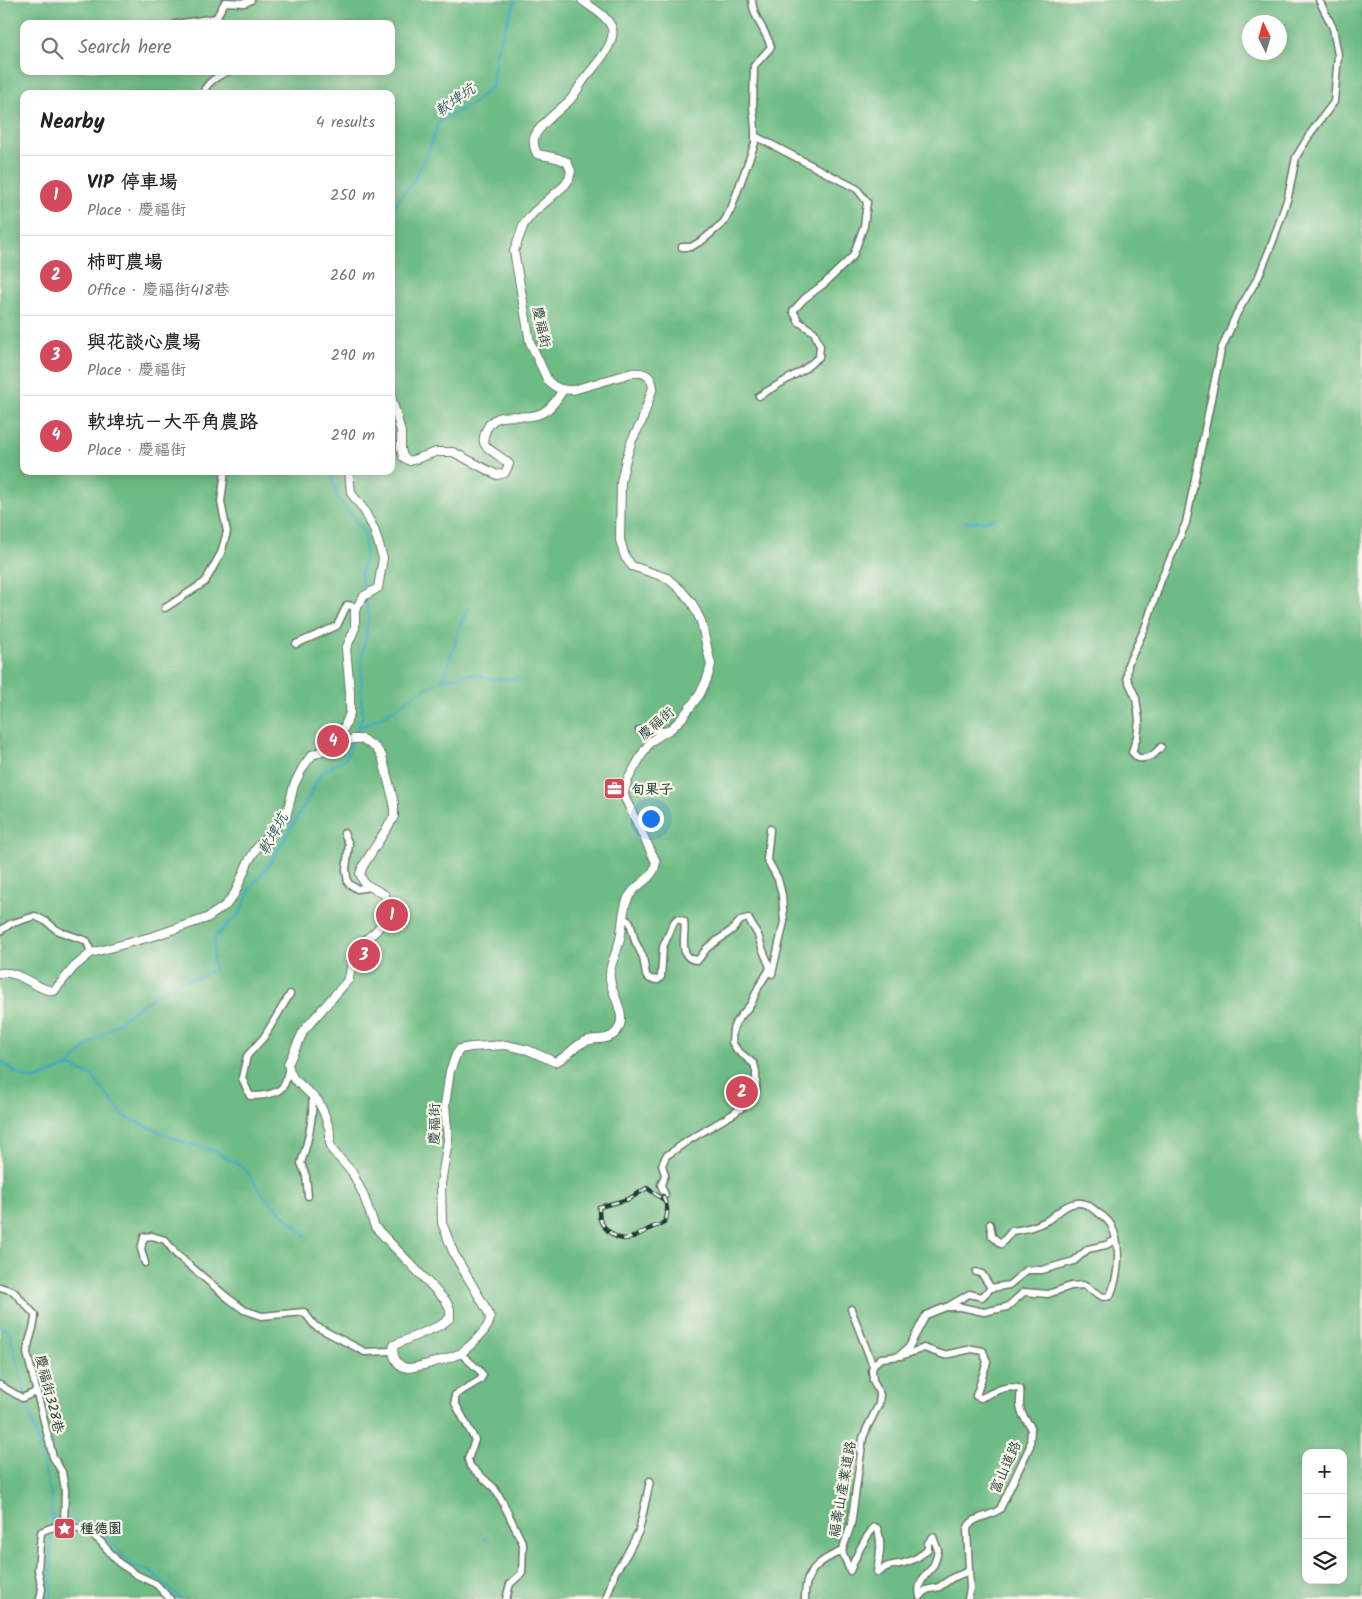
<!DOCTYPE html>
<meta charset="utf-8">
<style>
body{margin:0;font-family:Kalam,"LXGW WenKai TC",sans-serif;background:#f6f6f6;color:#222}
.controls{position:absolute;right:15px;bottom:15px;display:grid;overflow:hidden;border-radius:10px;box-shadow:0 2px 12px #0003}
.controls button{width:45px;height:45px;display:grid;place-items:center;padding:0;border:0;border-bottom:1px solid #e0e0e0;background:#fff;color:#222;font:25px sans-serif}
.compass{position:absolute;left:1242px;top:15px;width:45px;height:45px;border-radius:50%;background:#fff;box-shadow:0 2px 12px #0003;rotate:355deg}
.you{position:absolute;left:650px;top:818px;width:18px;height:18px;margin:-12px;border:4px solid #fff;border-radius:50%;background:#1a73e8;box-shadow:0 0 0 8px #1a73e833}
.badge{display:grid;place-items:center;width:32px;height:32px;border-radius:50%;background:#d1495b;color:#fff;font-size:16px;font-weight:700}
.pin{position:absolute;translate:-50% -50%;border:2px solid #fff;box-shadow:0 1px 5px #0006}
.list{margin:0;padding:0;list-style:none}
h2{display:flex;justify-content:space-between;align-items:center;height:65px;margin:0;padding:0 20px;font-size:21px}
h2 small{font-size:16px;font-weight:400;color:#767676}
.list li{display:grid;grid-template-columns:32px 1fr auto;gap:15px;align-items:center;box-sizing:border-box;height:80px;padding:0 20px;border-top:1px solid #e0e0e0}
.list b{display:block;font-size:19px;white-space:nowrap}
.list p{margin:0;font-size:16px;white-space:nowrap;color:#767676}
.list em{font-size:16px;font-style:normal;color:#767676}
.icon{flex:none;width:28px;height:28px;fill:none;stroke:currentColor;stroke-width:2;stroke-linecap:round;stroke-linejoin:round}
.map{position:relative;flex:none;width:1362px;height:1599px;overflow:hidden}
.search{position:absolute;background:#fff;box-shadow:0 2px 12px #0003;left:20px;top:20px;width:375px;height:55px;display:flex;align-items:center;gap:12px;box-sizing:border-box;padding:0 18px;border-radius:10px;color:#767676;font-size:19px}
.panel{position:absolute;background:#fff;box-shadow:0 2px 12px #0003;left:20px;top:90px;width:375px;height:385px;border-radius:10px}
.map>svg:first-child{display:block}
</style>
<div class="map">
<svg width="1362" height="1599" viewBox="0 0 1362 1599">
<rect width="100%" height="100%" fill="#fbf7ec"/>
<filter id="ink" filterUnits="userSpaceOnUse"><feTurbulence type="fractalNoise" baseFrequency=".02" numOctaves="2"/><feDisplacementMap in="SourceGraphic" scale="10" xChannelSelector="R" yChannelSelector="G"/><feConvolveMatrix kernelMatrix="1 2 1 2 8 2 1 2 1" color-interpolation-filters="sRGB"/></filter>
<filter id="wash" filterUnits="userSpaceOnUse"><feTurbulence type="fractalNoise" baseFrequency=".0096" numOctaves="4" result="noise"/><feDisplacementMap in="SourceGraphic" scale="20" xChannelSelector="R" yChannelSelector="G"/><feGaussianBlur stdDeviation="1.12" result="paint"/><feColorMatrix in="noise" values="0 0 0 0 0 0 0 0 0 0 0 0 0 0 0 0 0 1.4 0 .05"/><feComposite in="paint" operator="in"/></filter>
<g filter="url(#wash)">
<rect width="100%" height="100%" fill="#f4dfc3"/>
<path fill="#6ebc85" stroke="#467c5c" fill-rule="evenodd" d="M0,0H1362V1599H0ZM1250,22H1280V52H1250ZM24,24H391V71H24ZM24,94H391V471H24ZM1306,1453H1343V1580H1306Z"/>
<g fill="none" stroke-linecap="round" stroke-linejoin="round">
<g stroke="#42aac2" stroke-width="2.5">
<polyline points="391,210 414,180 430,147 439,121 470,105 492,87 496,54 515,1"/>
<polyline points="333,471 332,478 337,496 365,533 365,556 361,575 369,618 362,658 361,696 363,715 355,736"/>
<polyline points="965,522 986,521 996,518"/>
<polyline points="442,680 473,674 494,679 517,678"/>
<polyline points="358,728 387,714 416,694 442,680 448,666 460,626 468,608"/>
<polyline points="0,1060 16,1073 33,1080 69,1066 85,1048 136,1009 174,983 200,977 214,969 213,959 215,937 240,913 251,887 267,868 308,799 321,773 346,758 353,741"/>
<polyline points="69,1066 91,1075 124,1116 180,1141 217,1152 245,1169 264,1196 306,1236"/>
<polyline points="0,1327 9,1330 51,1495 51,1599"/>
<polyline points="51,1516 83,1523 109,1541 132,1565 151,1572 181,1599"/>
<polyline points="484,1538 490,1541"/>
</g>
</g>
</g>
<g filter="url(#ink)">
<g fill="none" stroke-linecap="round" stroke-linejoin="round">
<defs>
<g id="minor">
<polyline points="216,18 225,2 245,3 251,0"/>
<polyline points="175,24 216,18 228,24"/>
<path d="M203,94C206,82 218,76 229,71"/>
<polyline points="755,136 857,189 867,202 864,226 853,256 825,283 804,299 793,311 799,322 814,332 820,346 819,357 803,370 759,396"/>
<path d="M682,247H691L703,240L724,222L731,209L755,143V129L753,107L754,66L771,47C766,30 753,18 752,0"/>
<polyline points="165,608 205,582 221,553 227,532 221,502 225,471"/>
<polyline points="296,644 337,626 347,605 357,607"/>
<polyline points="639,730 667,731"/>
<path d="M1161,747C1154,755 1150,759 1138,758L1132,752L1137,737L1139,720L1136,698L1127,678L1128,664L1145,628L1161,580L1186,523L1221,350L1237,313L1259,276L1273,241L1288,197L1296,157L1312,131L1334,102L1338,55L1333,28L1319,0"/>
<polyline points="770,829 767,859 778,879 782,895 784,922 772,974"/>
<polyline points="344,833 349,844 346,870 348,883 357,889 371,887"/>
<path d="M623,918L630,922L635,941L643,957L646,975L650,979L658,980L661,977L663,947L674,922L677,919L684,921C687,933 676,960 698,960L707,948L732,930L741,920L748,918L758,935L762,948L770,967L768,972L759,986L751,1004L736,1022L733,1029L732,1042L737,1050L754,1064L756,1071V1089L748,1103L733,1114L689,1140L666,1156L662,1165L665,1175L661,1185L665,1195"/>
<polyline points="0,931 10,924 35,916 47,922 58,931 87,941 91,953"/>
<path d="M289,1069C286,1074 287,1080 284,1085C278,1095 261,1096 250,1096L242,1078L247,1056L264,1037L290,994"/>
<path d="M308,1196L306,1176L301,1163C308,1142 314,1117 312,1095"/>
<polyline points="145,1263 141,1249 144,1237 152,1236 165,1240 176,1254 228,1298 244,1310 262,1316 304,1312 315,1326 365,1352 392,1351"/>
<polyline points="976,1272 982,1274 991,1288 1009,1285 1027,1270 1042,1270 1074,1261 1088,1249 1106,1245 1116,1240"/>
<path d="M0,1287L13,1291L35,1315C35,1329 28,1339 27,1353L53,1457L62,1472L65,1490L64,1523C56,1527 48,1528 41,1532L38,1570L42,1589L40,1599"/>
<polyline points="947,1307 969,1294 982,1297 991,1288"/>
<polyline points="851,1309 873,1366"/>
<polyline points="460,1353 479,1370 483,1375 480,1380 455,1395 455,1403 475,1440 468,1459 470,1466 494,1488 501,1499 523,1544 522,1573 510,1584 506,1599"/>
<path d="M900,1355L909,1347L926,1315L946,1307H961L984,1312L1007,1307L1024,1292L1048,1294L1071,1286L1083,1285L1103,1297L1110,1296C1119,1275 1122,1246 1111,1225C1108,1220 1102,1215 1097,1212C1091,1207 1085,1202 1077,1203C1065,1204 1058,1213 1048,1220C1036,1227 1025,1229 1012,1231L1001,1244L992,1236L990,1224"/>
<polyline points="0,1385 22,1398 36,1392"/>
<polyline points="64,1523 91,1534 100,1541 119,1563 137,1575 156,1584 170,1599"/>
<path d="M842,1551L850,1571C856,1555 863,1541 874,1527L877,1528C883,1543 879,1557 877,1572H880C887,1563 897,1566 907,1562C914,1560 923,1554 928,1549V1543L933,1537L938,1550C937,1556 935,1564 931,1569C923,1578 917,1583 920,1597L926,1590L939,1587L952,1578L969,1571"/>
<polyline points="606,1599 615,1572 627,1554 639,1531 650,1481"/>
<path d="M805,1599C804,1571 818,1561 842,1551L851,1525L863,1438L867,1428L879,1404L880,1395L873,1380L872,1370L874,1364L881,1358L901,1356L924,1348L944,1355L972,1349L983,1351L987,1362L976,1396L981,1398C992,1393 1008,1383 1020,1389C1021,1394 1020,1397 1020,1401C1019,1412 1025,1419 1031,1427L1030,1446L1000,1509C991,1517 972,1516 967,1529L970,1589L968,1599"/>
</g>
<g id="tertiary">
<path d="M391,396L401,432V449L403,457L410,461L436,452H453L497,475L505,473L509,464C502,457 493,453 487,447C483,444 483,438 485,433C494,405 523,423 542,413C552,408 557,399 563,390"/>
<polyline points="337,745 350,713 350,691 346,649 355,628 355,610 364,596 378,588 383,558 374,529 364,510 351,493 349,471"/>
<path d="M0,973C21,970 35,990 54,991L74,967L91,953L154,936L207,918L226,905L235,893L248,862L256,849L286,817L294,785L303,767L312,755L353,739H363L376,748L382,756L394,803V817L363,866L360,874L364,883L385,895L388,904L387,915L377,930L360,945L353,955L349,979L304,1030L288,1064L290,1072L294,1079L318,1101L324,1113L330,1131V1143L333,1151L352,1172L363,1194L375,1227L446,1301L450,1309V1318L441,1325L394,1345C391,1355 397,1367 408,1368C416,1368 454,1357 461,1353C469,1347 491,1328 490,1317C489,1315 488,1312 487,1310L454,1254L442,1223L441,1184L448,1140L445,1105L450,1071L456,1055L460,1049L471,1047L506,1045L528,1050L555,1062C568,1058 571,1047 586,1041C596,1037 609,1042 617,1031C630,1013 607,991 610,972C611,961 618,950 620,939C623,926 622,910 628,898C635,885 646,882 652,873C654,871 655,866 656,862L625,798L624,793L627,781L644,751L651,741L672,728L682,718L700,694L707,679L711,665L701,621L692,603L681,590L667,578L632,566L625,557L620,540L621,482L626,459L632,440L642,421L653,387C651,374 643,372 632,373L573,390C562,390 556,389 548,381L530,342L514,251L524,224L533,213L565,185L569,179L571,171L567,162L557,158L537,154C535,150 533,145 534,139C536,127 561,109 570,100C576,93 580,85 585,78C594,67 616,44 612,29C609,16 591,8 582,0"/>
</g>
</defs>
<use href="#minor" stroke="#6a7666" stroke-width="9"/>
<use href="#tertiary" stroke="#6a7666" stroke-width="10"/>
<use href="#minor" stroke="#fff" stroke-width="6"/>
<use href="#tertiary" stroke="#fff" stroke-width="8"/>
<defs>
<path id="rail" d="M663,1196C666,1204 669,1211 666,1219C663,1225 659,1225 653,1227C644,1231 634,1239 624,1239C615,1239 602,1227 600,1219C599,1216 599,1211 599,1207L629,1199L647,1188L664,1200"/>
</defs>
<use href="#rail" stroke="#1f3d34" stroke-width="4.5"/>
<use href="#rail" stroke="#fbf7ec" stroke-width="2.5" stroke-dasharray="8" stroke-linecap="butt"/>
</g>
</g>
<defs>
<symbol id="office-square" viewBox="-11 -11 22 22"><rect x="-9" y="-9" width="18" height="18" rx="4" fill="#d1495b" stroke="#fbf7ec"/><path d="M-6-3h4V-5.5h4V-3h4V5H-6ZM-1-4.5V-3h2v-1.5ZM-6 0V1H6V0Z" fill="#fff"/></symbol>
<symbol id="sight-square" viewBox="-11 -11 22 22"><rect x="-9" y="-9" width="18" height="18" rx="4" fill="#d1495b" stroke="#fbf7ec"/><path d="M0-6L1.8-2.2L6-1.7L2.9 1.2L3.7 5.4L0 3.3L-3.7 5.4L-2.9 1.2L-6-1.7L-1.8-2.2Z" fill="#fff"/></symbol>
</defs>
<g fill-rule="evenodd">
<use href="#office-square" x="602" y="776" width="25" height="25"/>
<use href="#sight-square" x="52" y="1516" width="25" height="25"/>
</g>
<g text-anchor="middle" stroke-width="4.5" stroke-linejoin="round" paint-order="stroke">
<g font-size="14" fill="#1f3d34" stroke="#fbf7ec">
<text transform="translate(542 327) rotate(78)" y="5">慶福街</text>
<text transform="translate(656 723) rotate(-41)" y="5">慶福街</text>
<text transform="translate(434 1124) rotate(-89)" y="5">慶福街</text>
<text transform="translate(50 1394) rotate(76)" y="5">慶福街328巷</text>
<text transform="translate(1005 1467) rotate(-66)" y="5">富山道路</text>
<text transform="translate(842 1489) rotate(-80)" y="5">福壽山產業道路</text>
</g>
<g font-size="14" font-weight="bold" fill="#1f3d34" stroke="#fbf7ec" text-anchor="start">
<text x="631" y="794">旬果子</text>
<text x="80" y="1533">種德園</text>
</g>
<g font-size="15" font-style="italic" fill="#2a5e5f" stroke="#fbf7ec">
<text transform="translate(455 100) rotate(-35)" y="5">軟埤坑</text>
<text transform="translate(273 834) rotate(-61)" y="5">軟埤坑</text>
</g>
</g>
</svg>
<div class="controls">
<button>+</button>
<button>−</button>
<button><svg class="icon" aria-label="layers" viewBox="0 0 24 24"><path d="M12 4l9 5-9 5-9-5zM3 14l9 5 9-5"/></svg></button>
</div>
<svg class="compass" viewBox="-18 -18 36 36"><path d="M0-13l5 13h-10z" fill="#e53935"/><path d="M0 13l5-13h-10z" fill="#767676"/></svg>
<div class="you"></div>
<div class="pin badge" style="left:392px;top:915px">1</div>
<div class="pin badge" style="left:742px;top:1092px">2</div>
<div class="pin badge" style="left:364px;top:955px">3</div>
<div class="pin badge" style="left:333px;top:741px">4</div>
<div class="search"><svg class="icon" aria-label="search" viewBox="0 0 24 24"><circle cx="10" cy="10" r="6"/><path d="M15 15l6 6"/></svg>Search here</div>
<section class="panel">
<h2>Nearby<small>4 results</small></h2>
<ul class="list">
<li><span class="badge">1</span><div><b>VIP 停車場</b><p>Place · 慶福街</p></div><em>250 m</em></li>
<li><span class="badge">2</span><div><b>柿町農場</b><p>Office · 慶福街418巷</p></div><em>260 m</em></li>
<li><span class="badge">3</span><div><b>與花談心農場</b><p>Place · 慶福街</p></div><em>290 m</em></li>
<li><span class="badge">4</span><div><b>軟埤坑－大平角農路</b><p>Place · 慶福街</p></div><em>290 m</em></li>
</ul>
</section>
</div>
